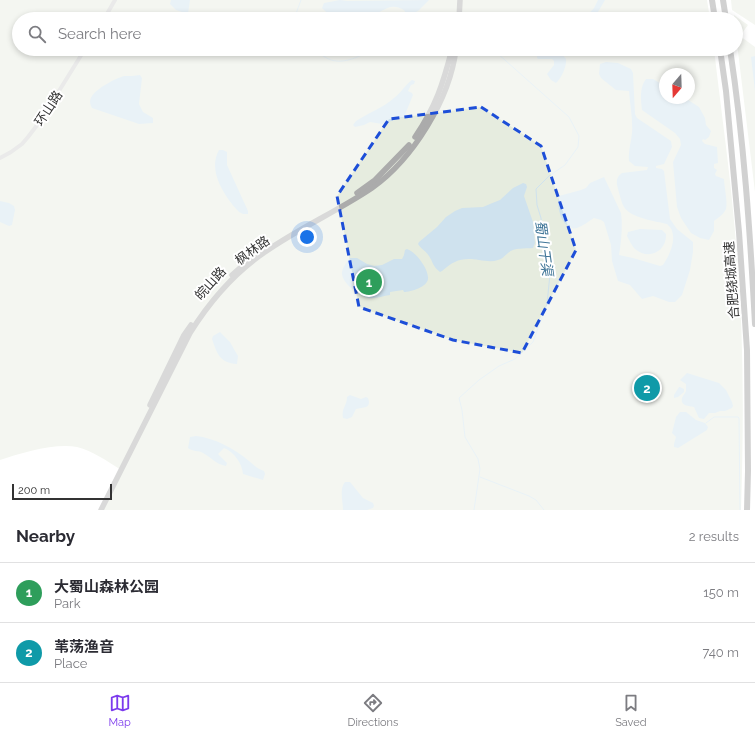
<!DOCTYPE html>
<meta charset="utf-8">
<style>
body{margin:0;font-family:Raleway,"Noto Sans SC",sans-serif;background:#f2f2f3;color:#2b2b33}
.compass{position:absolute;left:659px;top:68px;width:36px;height:36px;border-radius:50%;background:#fff;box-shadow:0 2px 6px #0003;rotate:199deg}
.scale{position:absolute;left:12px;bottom:10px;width:100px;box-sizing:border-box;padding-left:4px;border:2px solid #333;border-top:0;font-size:11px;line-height:14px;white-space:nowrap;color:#333;-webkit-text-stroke:3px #fff;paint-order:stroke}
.you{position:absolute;left:307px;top:237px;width:14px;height:14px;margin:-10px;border:3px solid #fff;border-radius:50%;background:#1a73e8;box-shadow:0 0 0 6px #1a73e833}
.badge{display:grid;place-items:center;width:26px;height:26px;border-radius:50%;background:#7c3aed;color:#fff;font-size:13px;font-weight:700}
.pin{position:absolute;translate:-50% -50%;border:2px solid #fff;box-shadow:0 1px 4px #0006}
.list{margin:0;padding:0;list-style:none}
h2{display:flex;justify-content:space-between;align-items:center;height:52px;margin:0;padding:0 16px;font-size:17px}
h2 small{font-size:13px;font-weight:400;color:#7c7c81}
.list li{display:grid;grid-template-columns:26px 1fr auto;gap:12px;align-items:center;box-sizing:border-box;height:60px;padding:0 16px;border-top:1px solid #e1e1e2}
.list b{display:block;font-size:15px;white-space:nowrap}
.list p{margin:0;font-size:13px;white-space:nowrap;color:#7c7c81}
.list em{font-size:13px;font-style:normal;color:#7c7c81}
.icon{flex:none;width:22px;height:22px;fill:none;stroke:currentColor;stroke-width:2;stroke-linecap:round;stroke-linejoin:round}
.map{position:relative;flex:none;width:755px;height:510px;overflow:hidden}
.search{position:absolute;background:#fff;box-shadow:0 2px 6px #0003;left:12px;right:12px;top:12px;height:44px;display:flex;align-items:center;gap:10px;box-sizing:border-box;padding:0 14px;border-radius:22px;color:#7c7c81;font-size:15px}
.sheet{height:172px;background:#fff}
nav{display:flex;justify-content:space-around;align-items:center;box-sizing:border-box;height:56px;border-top:1px solid #e1e1e2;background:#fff;font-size:11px;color:#7c7c81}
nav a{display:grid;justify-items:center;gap:2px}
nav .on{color:#7c3aed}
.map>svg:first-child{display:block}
</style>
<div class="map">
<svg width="755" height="510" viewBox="0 0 755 510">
<rect width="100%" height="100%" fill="#fff"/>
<g fill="#e6ecdf" fill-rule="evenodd">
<path d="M0,0H707L710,19H19V49H714C721,110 730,171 735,232C744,325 744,417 741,510H101L121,470C107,461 93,451 77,447C55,443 21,453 0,460ZM665,74H689V98H665Z"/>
<polygon points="731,0 755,0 755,25 732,10"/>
<polygon points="734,15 748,25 740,36 755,47 755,192 736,35 736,19 734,19"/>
</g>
<g fill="#cfe2ee">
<polygon points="171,0 190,0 188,14 176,10 170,4"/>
<path d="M340,0L347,1L429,0L418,11L407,16L404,15L405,11C390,0 381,14 369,17C361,20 336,17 329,14C326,12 324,10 322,8L324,3Z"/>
<polygon points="598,0 605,0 598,12 594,12 587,19 584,19 594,8"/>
<path d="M538,49H562V54C563,56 565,57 566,59C567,66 561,79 556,83L551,80L547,74L554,65V61L552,59H538L537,58Z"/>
<polygon points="755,56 755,91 751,57"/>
<path d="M606,62L618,63L631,69L633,73L635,114L637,118L671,141L672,147L664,164L656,166V168L662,169L664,171L670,219L677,229L693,242V252L690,270L682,295L675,302H669L653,296L642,299L630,285L618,281L612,261L611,245L604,222L601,220L594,218C589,221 583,226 577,228C562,232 556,206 559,196L581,190L586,188L590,183L604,177L621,213C623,225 621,244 619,255L633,258L660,266L663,265C669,256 676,242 672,231C672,229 669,226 667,224C655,221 631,218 624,207C621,202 620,195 618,189C616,182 616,177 622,173L647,170L648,167L635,166L629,161C628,151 631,143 632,133C633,119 630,105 629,91L616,90L601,78L599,74L600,64Z"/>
<path d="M140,75L142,78L139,104L143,112L153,118V123L139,124L92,108C90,104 89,100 92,96C96,89 116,78 124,76C129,76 135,76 140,75Z"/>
<path d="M646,79H653L665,86V98H685L699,107L705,118L706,125L711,131L709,137L705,140L703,139L702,141L705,144L717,147L718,163L714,164V168L717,170L715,174L716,176L724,179C724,186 728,202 726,209C724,214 718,218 714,221V231L709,240L700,238L691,233L681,218L677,207L673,162L681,145L680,139L675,133L642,110C641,100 639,88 646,79Z"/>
<path d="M412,80L415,81L414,84L411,85L408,91L412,93L413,95L404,117L382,124L370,122L364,125L355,127L353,125L356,121C368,113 383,108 394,98C401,93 405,85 412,80Z"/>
<path d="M219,150H223L227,152V165L248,211V214H243L239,212C225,197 207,171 219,150Z"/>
<path d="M523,183L526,184L527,187L524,196L533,222L534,233L535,243L533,248C524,249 515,247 508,253C505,255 503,259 498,260C492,262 486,261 479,260C463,257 454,260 442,271L440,272C433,267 433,262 429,256C426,251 421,249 418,244L419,242L437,227L446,217L455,211L462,208L483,207L490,204L500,200L513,188Z"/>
<polygon points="0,201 9,203 14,206 15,210 12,225 9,226 0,222"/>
<path d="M640,229L662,230L666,234C667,251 649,261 635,249C632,246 629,240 627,236L628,232Z"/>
<path d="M407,249C415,251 429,269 428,279C427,287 411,292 404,292L403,290L390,292V295C383,296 375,299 368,298C359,295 341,283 342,272C343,267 347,261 350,258H357L367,264L374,266L382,265L394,259H402L404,255L405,250Z"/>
<path d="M220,332L230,342L235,351L238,356L237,364C220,363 217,354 212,339L213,336Z"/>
<path d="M687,373L719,383L726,390L732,402L733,406L732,408L725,411H720L715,413H709L704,419L699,418L694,407C689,406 680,406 682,398C683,395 685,394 686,391C686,389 686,387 686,384L680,380Z"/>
<polygon points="679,387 680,387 684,389 684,392 678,397 674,398 674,395"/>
<path d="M350,395L361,399L366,397L368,398C372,409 363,407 356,409L352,417L347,419L343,418C341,408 347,406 347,397Z"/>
<polygon points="680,412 686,412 696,420 705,423 708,427 707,430 678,448 674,447 674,444 676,437 672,433 676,417"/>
<path d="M196,436C214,438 234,448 249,461C254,465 257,469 264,471L265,474L263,480L243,474C242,463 234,452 224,448L218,454L227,463L226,466C215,464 211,457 203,453C198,450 193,452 188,448L190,437Z"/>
<path d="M345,482H350L363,498L373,503L374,506L373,508L367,510H343C343,501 339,489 345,482Z"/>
</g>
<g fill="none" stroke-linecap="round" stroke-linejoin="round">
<g stroke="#cfe2ee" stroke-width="1">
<polyline points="294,19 301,0"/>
<polyline points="315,19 327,13"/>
<path d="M315,49C318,52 321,55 325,57C340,67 359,57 373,49"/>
<polyline points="706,423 714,417 738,417 739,418 740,510"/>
<polyline points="480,477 529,496 536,500 544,510"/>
<polyline points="474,510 480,469 478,459 465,437 462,410 459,398 479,380 499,366 515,359 533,342 547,304 550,274 544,246 541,218 537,205 536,189 549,176 565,165 578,147 579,136 569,117 497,53 488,49"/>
</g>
<g stroke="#d0d0d0" stroke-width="4">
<polyline points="104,19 115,0"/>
<polyline points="0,158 11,152 22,144 28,137 41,120 85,49"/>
</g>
<g stroke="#ababab" stroke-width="5.5">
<polyline points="459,19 460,0"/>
<path d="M415,137C436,106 443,84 452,49"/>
<polyline points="357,193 375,180 409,145"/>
<polyline points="232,275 249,260"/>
<polyline points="150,405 184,335 191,325"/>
<path d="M101,510L190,333C210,301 234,273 265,252C299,228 338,211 372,188C413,159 450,99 456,49"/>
</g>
<g stroke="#9a9a9a" stroke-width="6">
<polyline points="712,0 715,19"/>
<polyline points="723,0 726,19"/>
<polyline points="720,49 726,91 739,232 747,350 748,471 747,510"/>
<path d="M730,49C744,140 750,232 755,324"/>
</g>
</g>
<path d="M0 0H755V510H0ZM481,107L541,146L576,250L522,353L453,340L359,307L337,196L389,119Z" fill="#fff" fill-opacity=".55" fill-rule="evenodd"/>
<path fill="none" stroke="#1d4ed8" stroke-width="3" stroke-dasharray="8 5" stroke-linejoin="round" d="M481,107L541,146L576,250L522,353L453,340L359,307L337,196L389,119Z"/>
<g text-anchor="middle" stroke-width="4" stroke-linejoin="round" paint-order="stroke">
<g font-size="13" fill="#333" stroke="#fff">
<text transform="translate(48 108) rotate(-57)" y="5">环山路</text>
<text transform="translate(252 250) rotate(-36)" y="5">枫林路</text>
<text transform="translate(731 280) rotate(-94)" y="5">合肥绕城高速</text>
<text transform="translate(210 283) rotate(-48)" y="5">皖山路</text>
</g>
<g font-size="14" font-style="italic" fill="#3f7597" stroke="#fff">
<text transform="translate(544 248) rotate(82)" y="5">蜀山干渠</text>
</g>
</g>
</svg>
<svg class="compass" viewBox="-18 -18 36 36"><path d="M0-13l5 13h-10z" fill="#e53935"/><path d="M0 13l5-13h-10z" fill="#7c7c81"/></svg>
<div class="scale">200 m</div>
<div class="you"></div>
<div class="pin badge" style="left:369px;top:282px;background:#2e9e5b">1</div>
<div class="pin badge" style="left:647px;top:388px;background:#0f9aa8">2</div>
<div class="search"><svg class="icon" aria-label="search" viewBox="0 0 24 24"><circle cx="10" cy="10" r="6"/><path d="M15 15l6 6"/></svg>Search here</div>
</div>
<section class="sheet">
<h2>Nearby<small>2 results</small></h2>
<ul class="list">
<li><span class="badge" style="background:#2e9e5b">1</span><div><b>大蜀山森林公园</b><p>Park</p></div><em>150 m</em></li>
<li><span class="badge" style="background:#0f9aa8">2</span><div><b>苇荡渔音</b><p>Place</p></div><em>740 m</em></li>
</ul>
</section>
<nav>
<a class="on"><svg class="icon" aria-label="map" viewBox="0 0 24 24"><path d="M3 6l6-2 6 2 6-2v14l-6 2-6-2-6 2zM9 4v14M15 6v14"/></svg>Map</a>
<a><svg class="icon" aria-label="directions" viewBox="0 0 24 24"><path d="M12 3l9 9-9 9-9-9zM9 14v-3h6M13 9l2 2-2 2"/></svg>Directions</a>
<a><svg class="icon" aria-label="saved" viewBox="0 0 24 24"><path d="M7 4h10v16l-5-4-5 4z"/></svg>Saved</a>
</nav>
